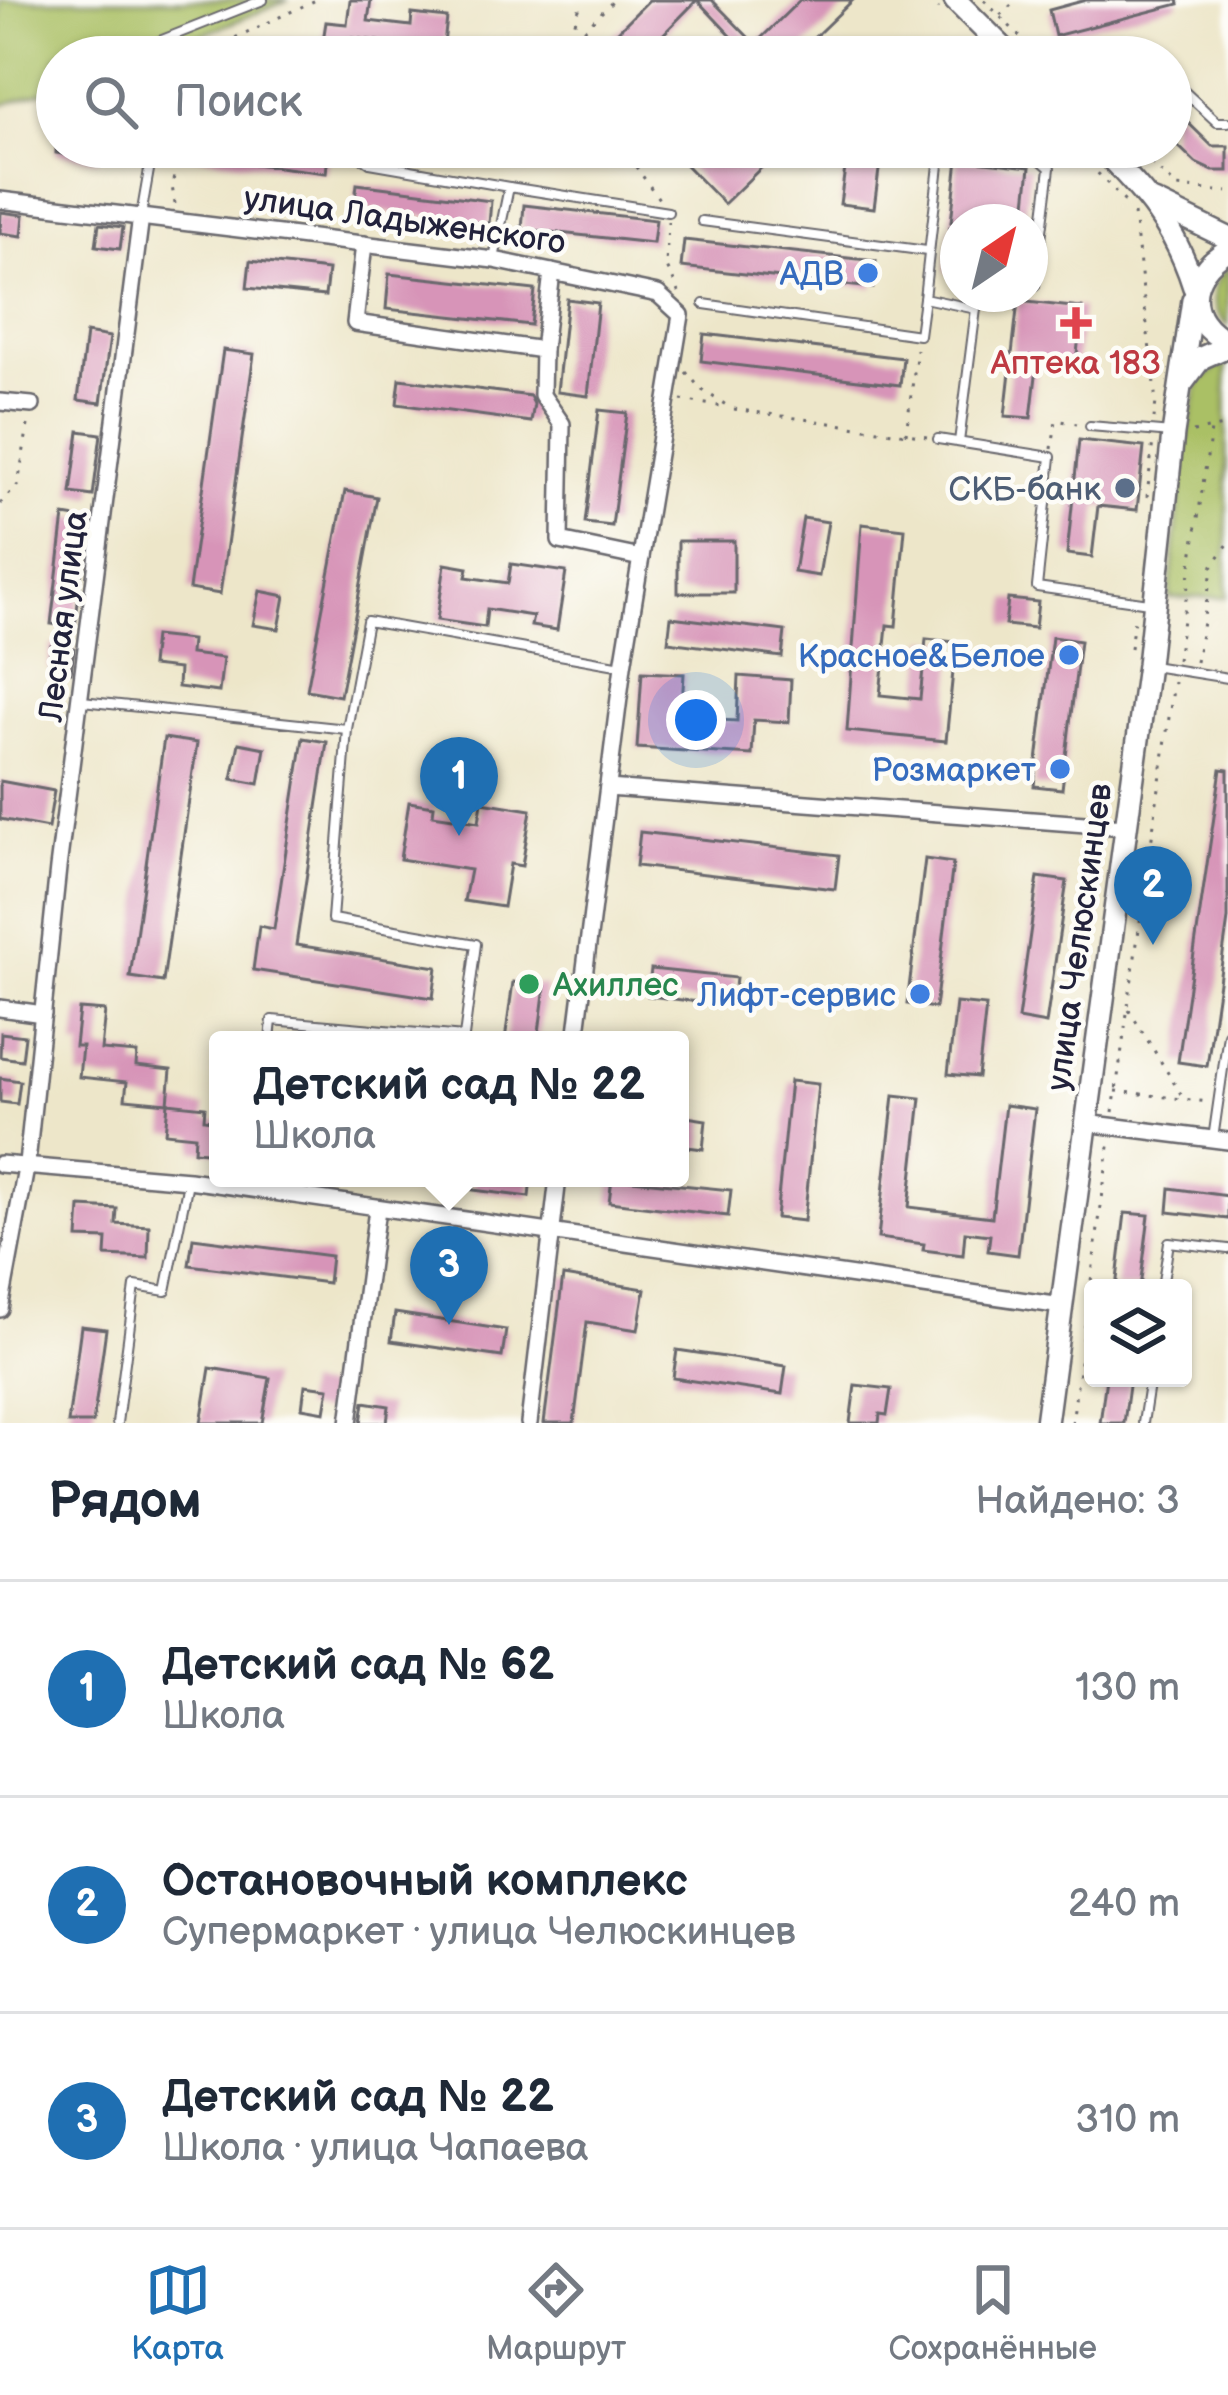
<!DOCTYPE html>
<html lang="ru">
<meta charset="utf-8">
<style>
body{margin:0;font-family:"Balsamiq Sans",sans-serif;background:#f6f6f7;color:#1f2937}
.controls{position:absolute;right:36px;bottom:36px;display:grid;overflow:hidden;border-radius:12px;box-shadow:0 3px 9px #0004}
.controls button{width:108px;height:108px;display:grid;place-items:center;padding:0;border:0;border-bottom:3px solid #e0e1e3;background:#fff;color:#1f2937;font:60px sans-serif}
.compass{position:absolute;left:940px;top:204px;width:108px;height:108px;border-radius:50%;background:#fff;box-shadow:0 3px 9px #0004;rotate:35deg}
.you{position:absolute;left:696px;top:720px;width:42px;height:42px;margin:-30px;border:9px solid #fff;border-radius:50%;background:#1a73e8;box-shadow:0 0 0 18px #1a73e833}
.badge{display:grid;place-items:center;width:78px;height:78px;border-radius:50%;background:#1f6fb2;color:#fff;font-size:39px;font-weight:700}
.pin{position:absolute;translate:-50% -99px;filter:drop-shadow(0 3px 6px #0008)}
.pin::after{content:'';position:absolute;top:63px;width:42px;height:36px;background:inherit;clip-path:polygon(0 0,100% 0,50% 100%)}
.popup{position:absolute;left:209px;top:1031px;width:480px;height:156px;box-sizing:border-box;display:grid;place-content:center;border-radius:12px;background:#fff;filter:drop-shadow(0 3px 9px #0005);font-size:39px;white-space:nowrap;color:#747a83}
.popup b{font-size:45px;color:#1f2937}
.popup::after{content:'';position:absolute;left:50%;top:100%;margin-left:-24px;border:24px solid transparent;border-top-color:#fff}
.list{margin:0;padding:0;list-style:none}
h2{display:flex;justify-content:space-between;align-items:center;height:156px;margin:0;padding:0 48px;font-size:51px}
h2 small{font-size:39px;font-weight:400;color:#747a83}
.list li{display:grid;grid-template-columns:78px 1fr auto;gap:36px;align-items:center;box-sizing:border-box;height:216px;padding:0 48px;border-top:3px solid #e0e1e3}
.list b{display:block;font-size:45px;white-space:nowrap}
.list p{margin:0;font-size:39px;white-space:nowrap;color:#747a83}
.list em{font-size:39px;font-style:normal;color:#747a83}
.icon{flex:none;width:66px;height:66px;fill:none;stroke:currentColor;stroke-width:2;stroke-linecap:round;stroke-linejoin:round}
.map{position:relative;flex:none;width:1228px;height:1423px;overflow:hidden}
.search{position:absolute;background:#fff;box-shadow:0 3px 9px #0004;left:36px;right:36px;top:36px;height:132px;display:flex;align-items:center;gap:30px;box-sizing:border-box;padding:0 42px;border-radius:66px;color:#747a83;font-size:45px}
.sheet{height:804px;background:#fff}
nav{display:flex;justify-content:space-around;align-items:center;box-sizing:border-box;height:168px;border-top:3px solid #e0e1e3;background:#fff;font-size:33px;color:#747a83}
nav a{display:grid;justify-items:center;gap:6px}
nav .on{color:#1f6fb2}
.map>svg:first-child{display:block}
</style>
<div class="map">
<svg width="1228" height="1423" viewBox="0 0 1228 1423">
<rect width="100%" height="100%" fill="#fdfcf7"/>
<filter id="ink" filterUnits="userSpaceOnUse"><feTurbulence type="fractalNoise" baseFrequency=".00833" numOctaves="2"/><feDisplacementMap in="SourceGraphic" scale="24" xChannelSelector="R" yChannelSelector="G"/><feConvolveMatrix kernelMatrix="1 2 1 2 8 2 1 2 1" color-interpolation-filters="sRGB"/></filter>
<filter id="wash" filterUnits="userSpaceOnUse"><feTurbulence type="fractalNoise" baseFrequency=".004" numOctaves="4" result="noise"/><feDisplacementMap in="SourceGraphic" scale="48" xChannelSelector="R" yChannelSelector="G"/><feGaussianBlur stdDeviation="2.7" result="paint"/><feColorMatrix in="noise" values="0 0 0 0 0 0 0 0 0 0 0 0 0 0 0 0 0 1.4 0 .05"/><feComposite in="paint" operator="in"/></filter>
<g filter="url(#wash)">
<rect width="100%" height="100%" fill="#ede6c9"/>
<g fill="#aac065" stroke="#667150" stroke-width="3">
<polygon points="0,0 289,0 148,57 57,57 57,87 0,106"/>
<path d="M1228,267V326C1209,307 1208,285 1228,267Z"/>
<polygon points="1226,361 1227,597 1169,598 1185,447 1198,383"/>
</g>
<g id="blocks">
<g fill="#d794b8">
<polygon points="350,0 371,0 368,21 411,26 412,14 447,18 444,44 424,41 422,57 400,57 401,44 352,38 350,51 322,47 326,22 347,24"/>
<polygon points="649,0 712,0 755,44 800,0 853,0 794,57 751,57 697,0 641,57 592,57"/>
<polygon points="1086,0 1178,0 1179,4 1055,36 1049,10"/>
<polygon points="1171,106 1212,146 1228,146 1228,171 1213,171 1196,163 1171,139"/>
<polygon points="56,147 100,147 98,160 56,153"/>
<polygon points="177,147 329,147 326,173 176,154"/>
<polygon points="686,147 747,147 764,165 724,204 685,164 694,155"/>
<polygon points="848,147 882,147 874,208 840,204"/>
<polygon points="958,159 1030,167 1024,222 951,222"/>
<polygon points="357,184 491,201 489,224 354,208"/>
<polygon points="524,205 656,220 653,243 522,229"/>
<polygon points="1,212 24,215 22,236 0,233"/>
<polygon points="99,224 123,227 120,249 96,246"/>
<polygon points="950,227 958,228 958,273 945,271"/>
<polygon points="684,240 876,261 873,288 681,267"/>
<polygon points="250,261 328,270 325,296 247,288"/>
<polygon points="389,274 535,290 531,325 386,309"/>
<polygon points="567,299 598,303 588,396 557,392"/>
<polygon points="1018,301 1082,308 1075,372 1037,367 1031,418 1005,416"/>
<polygon points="86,333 110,337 101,403 78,400"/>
<polygon points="704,334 903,358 900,385 701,361"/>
<polygon points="223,350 254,354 220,594 189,589"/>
<polygon points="400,379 530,396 534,404 531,422 397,404"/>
<polygon points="599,410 627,413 612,526 585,523"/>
<polygon points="79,431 101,434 93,496 71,493"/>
<polygon points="1079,440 1144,447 1137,510 1098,506 1092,557 1067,554"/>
<polygon points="345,491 377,497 340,696 307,690"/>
<polygon points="64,516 88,520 75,627 51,624"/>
<polygon points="803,518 828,522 819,576 794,572"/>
<polygon points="862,524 905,529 896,626 887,625 880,695 920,699 926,639 956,642 946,741 847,731"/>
<rect x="678" y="541" width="56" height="52"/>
<polygon points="445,564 468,568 466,577 508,583 511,564 566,572 557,630 531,626 533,616 487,609 485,627 437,620"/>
<polygon points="260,591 285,596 279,629 253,625"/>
<polygon points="1008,599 1038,602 1035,628 1005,625"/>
<polygon points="671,617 785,631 782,657 668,642"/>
<polygon points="154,636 191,640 190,654 223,658 219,692 178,687 179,669 151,666"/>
<polygon points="1052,637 1080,641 1062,789 1034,786"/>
<polygon points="51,645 74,648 71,672 48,669"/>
<polygon points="642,672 684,674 681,718 737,721 739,676 791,680 789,722 754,720 752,755 637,748"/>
<polygon points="164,738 197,743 163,982 130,977"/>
<polygon points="303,738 327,742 296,945 437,967 433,998 253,970 259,926 274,929"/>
<polygon points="239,743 265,748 259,784 232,779"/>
<polygon points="1221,769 1228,770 1228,919 1207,1066 1178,1062"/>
<polygon points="0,781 54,791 48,828 0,819"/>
<polygon points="409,802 434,806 433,815 479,822 482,802 531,810 522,866 510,864 503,907 464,901 470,870 400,859"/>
<polygon points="640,832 839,855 835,889 636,866"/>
<polygon points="925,859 953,863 935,1008 907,1004"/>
<polygon points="1038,877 1067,881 1046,1024 1018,1019"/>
<polygon points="651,969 736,978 733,1006 648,996"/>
<polygon points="513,982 545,986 538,1040 505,1040"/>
<polygon points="956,1003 986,1006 978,1077 948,1074"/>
<polygon points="79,1009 105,1011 101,1050 137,1053 136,1066 171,1070 168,1103 125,1099 127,1082 79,1077 82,1046 75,1046"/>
<polygon points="1,1033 25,1036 22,1060 0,1057"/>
<polygon points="0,1078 20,1081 17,1104 0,1102"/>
<polygon points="790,1081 818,1084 804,1221 776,1218"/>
<polygon points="894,1095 921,1098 909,1207 992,1217 1005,1105 1035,1109 1018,1255 988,1251 990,1235 965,1232 963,1255 923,1250 924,1244 878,1238"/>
<polygon points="168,1103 205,1107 204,1119 218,1121 218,1153 194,1151 195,1136 165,1133"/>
<polygon points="680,1116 706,1120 703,1149 680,1146"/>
<polygon points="474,1178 531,1178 529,1197 473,1190"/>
<polygon points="612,1178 731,1190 728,1216 609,1202"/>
<polygon points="1170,1188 1228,1196 1228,1219 1168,1212"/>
<polygon points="80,1207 117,1209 116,1224 149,1226 148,1258 106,1256 107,1239 78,1238"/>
<polygon points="1125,1213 1149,1215 1140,1288 1116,1288"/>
<polygon points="193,1238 331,1256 328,1283 189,1265"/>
<polygon points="563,1276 645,1289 638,1330 587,1322 574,1423 544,1423"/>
<polygon points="395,1313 506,1330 502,1357 391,1341"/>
<polygon points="81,1326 106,1329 93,1423 68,1423"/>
<polygon points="677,1350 786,1366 782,1394 673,1378"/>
<polygon points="210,1368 270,1378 262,1423 201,1423"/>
<polygon points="1106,1378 1130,1378 1124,1423 1100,1423"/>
<polygon points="305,1385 329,1388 325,1412 302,1408"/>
<polygon points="855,1385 891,1389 887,1415 880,1414 879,1423 850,1423"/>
<polygon points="364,1402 389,1406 387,1423 361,1423"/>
</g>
</g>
</g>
<g filter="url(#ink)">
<use href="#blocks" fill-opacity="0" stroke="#69676d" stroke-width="3"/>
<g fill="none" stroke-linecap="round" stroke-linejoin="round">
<defs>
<g id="lane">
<polyline points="119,57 263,0"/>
<polyline points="1171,79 1217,122 1228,122"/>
<polyline points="347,147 370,163 509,187 494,259"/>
<polyline points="941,147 924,298 976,309 959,442"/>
<polyline points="1026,147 1050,168 1035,286"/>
<polyline points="509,187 668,212"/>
<polyline points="141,216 153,147"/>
<polyline points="702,221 927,251"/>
<polyline points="704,304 919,335 924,298"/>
<polyline points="1090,426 1172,433"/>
<polyline points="938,439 1051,457 1037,587 1149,603"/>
<polyline points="1152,666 1228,678"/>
<polyline points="82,701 347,729"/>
<polyline points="270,1040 272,1020 464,1037 476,944 332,919 347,729 367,621 622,666"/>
<polyline points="1213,1139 1228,1034"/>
<polyline points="1162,1288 1169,1242 1228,1249"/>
<polyline points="117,1423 135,1286 166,1291 188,1182"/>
<polyline points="1143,1423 1150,1378"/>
</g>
<g id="street">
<polyline points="0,200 494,260 658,294 681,315 623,666 576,1040"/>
<polyline points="364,244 355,323 543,350 552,272"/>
<polyline points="543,350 542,395 562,424 560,541 641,558"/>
<polyline points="0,402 32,405"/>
<polyline points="608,788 1125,827"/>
<polyline points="0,1008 43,1014"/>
<polyline points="1086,1123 1228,1141"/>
<polyline points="0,1164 189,1180 1062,1306"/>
<polyline points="0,1309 27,1163 58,868 141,216"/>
<polyline points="349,1423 377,1209"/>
<polyline points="529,1423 558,1178"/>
</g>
<g id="secondary">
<polyline points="955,0 1012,57"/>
<path d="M1100,147C1145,193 1174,224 1194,287"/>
<polyline points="1154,202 1228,238"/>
<path d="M1228,250C1186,274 1183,320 1228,342"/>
<polyline points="1183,382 1201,358 1228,346"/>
<polyline points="1046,1423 1148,665 1173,434 1193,300"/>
</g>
</defs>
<use href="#lane" stroke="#69676d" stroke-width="12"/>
<use href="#street" stroke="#69676d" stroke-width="20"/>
<use href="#secondary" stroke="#69676d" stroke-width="26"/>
<g stroke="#69676d" stroke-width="3" stroke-dasharray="3 9" stroke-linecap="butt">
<polyline points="930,0 939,9"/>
<polyline points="984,0 1040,57"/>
<polyline points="1000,15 1017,0"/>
<polyline points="567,47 614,0"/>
<polyline points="205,57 224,43 316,0"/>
<polyline points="564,57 582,0"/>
<polyline points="622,147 661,202"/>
<polyline points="1073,147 1125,202"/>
<polyline points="1134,147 1177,187 1228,192"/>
<polyline points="175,204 172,186 180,147"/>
<polyline points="1134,214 1156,402 1154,419"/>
<polyline points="668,221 666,265 679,292"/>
<polyline points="686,372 702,390 731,408"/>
<polyline points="681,400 725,407"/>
<polyline points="734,409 927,437"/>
<polyline points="1193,432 1228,425"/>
<polyline points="906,434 917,349"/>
<polyline points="1052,449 1056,420 1077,424"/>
<polyline points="1147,497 1153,440"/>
<polyline points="0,504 18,485 29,419"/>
<polyline points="1130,648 1135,613"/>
<polyline points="1177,660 1211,430"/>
<polyline points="1196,662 1213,565 1228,544"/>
<polyline points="1129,1010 1184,1099"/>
<polyline points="1116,1091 1208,1102"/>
<polyline points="1113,1112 1174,682"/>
<polyline points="1072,1423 1110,1139"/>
</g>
<use href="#lane" stroke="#fff" stroke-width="8"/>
<use href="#street" stroke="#fff" stroke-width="15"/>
<use href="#secondary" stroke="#fff" stroke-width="21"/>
</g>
</g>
<g fill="#3f7fe0" stroke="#fdfcf7" stroke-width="4.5">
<circle cx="868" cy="273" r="12"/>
<circle cx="1069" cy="655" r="12"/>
<circle cx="1060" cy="769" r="12"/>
<circle cx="920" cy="994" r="12"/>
</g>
<path fill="#e0444e" stroke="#fdfcf7" stroke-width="4.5" d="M1070 305h12v12h12v12h-12v12h-12v-12h-12v-12h12z"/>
<circle fill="#5c6f8a" stroke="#fdfcf7" stroke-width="4.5" cx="1125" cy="488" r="12"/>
<circle fill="#2e9e5b" stroke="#fdfcf7" stroke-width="4.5" cx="529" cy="984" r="12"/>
<g text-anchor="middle" stroke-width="9" stroke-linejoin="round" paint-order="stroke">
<g font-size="33" fill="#22223b" stroke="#fdfcf7">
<text transform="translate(405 219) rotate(8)" y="12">улица Ладыженского</text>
<text transform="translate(62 616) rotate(-83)" y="12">Лесная улица</text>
<text transform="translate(1078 937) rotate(-82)" y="12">улица Челюскинцев</text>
</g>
<g font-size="33" fill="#366cbe" stroke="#fdfcf7" text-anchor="end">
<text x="844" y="285">АДВ</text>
<text x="1045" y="667">Красное&amp;Белое</text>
<text x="1036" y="781">Розмаркет</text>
<text x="896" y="1006">Лифт-сервис</text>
</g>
<g font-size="33" fill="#be3a42" stroke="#fdfcf7">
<text x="1076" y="374">Аптека 183</text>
</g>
<g font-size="33" fill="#4e5e75" stroke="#fdfcf7" text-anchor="end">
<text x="1101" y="500">СКБ-банк</text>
</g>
<g font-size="33" fill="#27864d" stroke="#fdfcf7" text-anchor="start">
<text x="553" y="996">Ахиллес</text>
</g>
</g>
</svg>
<div class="controls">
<button><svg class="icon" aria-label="layers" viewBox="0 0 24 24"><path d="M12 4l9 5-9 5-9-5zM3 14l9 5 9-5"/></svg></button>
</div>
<svg class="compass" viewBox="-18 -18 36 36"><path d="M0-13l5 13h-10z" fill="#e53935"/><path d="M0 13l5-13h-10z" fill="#747a83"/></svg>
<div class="you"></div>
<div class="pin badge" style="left:459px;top:836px">1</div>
<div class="pin badge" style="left:1153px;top:945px">2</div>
<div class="pin badge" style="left:449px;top:1325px">3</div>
<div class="popup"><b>Детский сад № 22</b>Школа</div>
<div class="search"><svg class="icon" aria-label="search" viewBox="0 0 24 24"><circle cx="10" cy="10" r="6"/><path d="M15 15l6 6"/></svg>Поиск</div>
</div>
<section class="sheet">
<h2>Рядом<small>Найдено: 3</small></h2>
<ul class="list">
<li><span class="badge">1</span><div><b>Детский сад № 62</b><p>Школа</p></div><em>130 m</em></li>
<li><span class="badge">2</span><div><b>Остановочный комплекс</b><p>Супермаркет · улица Челюскинцев</p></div><em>240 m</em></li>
<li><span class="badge">3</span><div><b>Детский сад № 22</b><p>Школа · улица Чапаева</p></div><em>310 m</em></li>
</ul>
</section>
<nav>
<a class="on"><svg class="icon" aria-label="map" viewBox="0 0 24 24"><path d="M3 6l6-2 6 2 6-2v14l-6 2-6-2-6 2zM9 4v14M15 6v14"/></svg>Карта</a>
<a><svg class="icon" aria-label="directions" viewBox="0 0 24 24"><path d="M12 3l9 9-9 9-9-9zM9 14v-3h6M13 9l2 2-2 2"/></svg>Маршрут</a>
<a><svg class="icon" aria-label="saved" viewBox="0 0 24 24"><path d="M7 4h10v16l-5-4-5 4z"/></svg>Сохранённые</a>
</nav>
